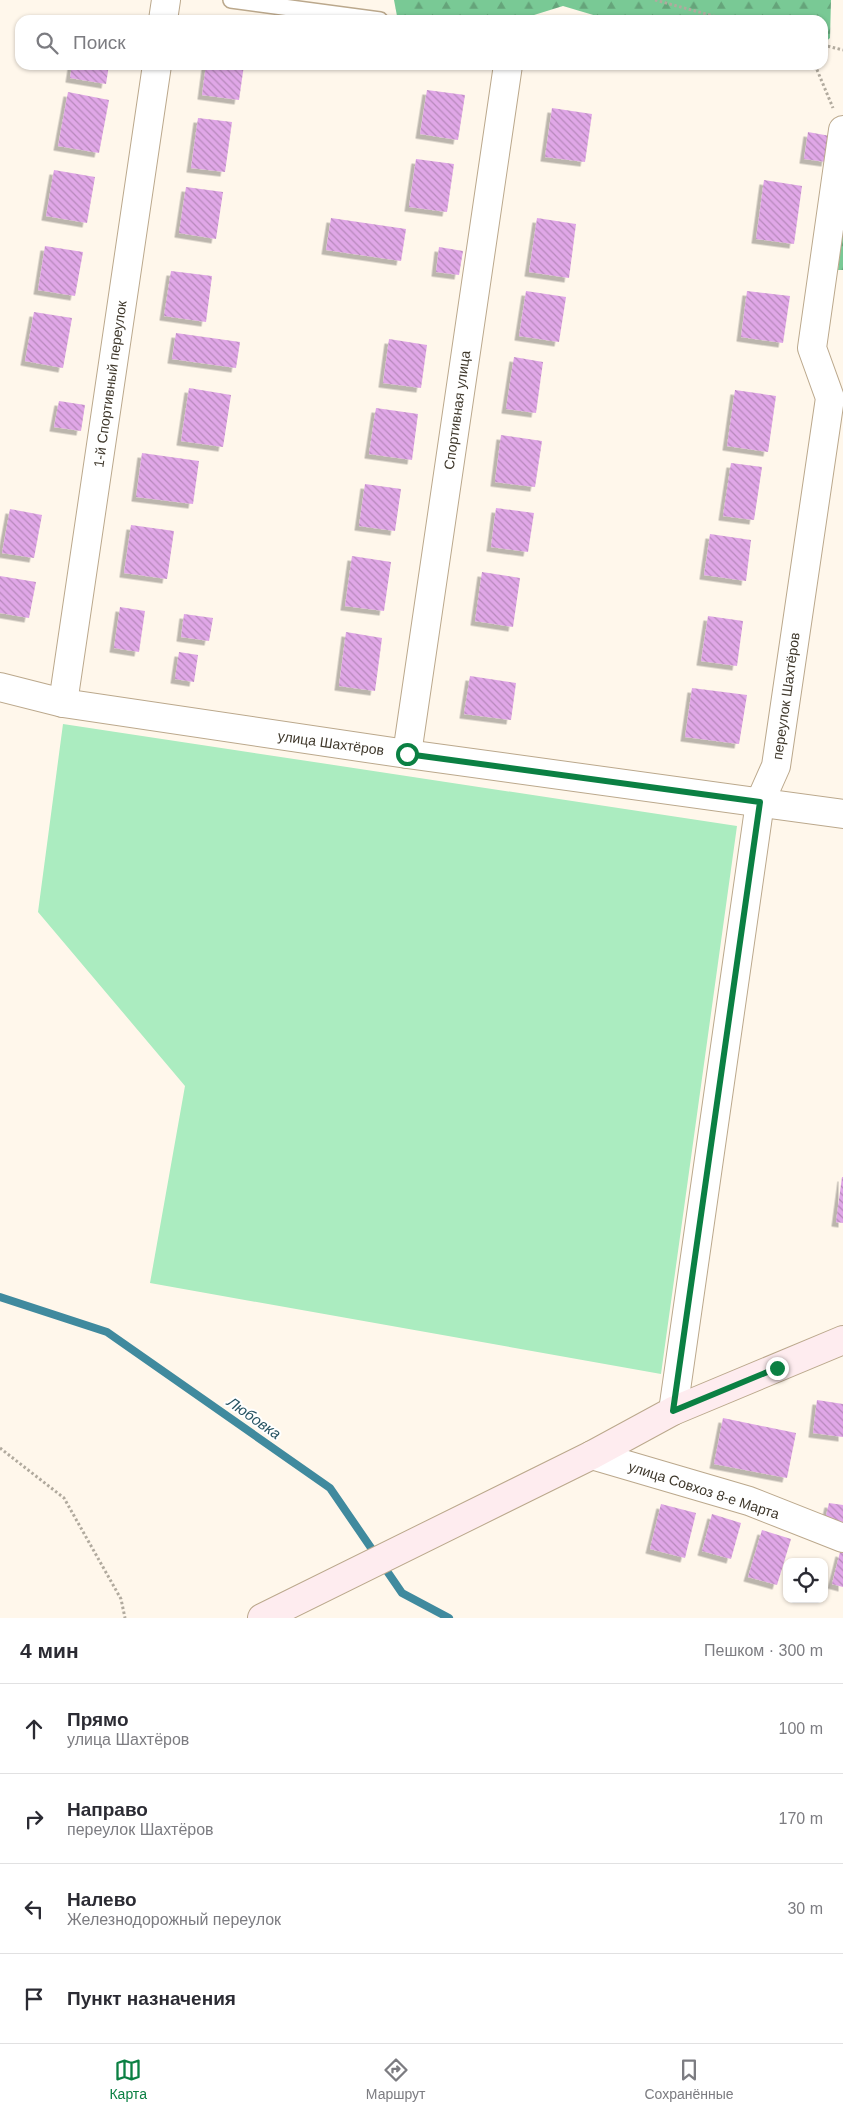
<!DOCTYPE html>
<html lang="ru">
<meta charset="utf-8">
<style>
body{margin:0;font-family:Arial,sans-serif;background:#f2f2f3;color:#2b2b33}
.controls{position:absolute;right:15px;bottom:15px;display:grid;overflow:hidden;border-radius:10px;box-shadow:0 1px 4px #0004}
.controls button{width:45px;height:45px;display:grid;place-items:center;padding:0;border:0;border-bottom:1px solid #e1e1e2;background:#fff;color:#2b2b33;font:25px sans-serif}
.stop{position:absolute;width:15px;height:15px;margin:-11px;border:4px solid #0b8043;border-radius:50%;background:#fff}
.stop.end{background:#0b8043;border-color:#fff;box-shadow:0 1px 5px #0008}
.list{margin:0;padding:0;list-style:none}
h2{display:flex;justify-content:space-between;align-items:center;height:65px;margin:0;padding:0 20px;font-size:21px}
h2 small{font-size:16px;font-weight:400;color:#7c7c81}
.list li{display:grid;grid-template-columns:32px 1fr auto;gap:15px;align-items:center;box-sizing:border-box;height:90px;padding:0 20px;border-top:1px solid #e1e1e2}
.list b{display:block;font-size:19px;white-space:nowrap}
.list p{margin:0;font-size:16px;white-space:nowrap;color:#7c7c81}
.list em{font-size:16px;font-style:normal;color:#7c7c81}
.icon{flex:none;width:28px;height:28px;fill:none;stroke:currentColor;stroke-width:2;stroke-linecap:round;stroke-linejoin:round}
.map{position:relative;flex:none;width:843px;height:1618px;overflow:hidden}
.search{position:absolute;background:#fff;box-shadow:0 1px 4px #0004;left:15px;right:15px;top:15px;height:55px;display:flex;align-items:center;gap:12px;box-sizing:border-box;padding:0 18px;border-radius:15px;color:#7c7c81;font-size:19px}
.sheet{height:425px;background:#fff}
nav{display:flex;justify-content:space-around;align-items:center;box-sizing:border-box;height:70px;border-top:1px solid #e1e1e2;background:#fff;font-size:14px;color:#7c7c81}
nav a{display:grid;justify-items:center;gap:2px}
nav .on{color:#0b8043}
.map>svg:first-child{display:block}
</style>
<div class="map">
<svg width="843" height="1618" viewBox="0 0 843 1618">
<defs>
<pattern id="forest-firs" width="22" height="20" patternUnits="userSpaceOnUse" patternTransform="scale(1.25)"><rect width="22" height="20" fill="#79c995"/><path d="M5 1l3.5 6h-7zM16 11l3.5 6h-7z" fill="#65a47a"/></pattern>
<pattern id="building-back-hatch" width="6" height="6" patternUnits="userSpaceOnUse" patternTransform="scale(1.25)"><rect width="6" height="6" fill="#e0a7e7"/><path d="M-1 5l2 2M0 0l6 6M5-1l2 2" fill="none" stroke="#b789bb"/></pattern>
<filter id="shadow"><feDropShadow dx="-4.5" dy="4.5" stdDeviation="0" flood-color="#0004"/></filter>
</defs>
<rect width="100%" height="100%" fill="#fff7eb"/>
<polygon fill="#abecc0" points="63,724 737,826 661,1374 150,1283 185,1086 38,912"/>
<g fill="url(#forest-firs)">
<polygon points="394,0 831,0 830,38 823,44 823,20 610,20 563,6 518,20 397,16"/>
<polygon points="843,226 843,270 838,270"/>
</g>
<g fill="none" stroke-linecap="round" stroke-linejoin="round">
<polyline stroke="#408a9e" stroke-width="8" points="0,1297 107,1332 330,1488 402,1593 449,1618"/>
</g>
<g fill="url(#building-back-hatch)" filter="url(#shadow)">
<polygon points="72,65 109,65 106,84 70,78"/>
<polygon points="206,65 244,65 239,100 202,95"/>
<polygon points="427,90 465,95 458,140 420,134"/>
<polygon points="68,92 109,100 99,153 58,146"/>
<polygon points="552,108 592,114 585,162 545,157"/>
<polygon points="198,118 232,122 225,172 191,168"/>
<polygon points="808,132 830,136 826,162 804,159"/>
<polygon points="416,159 454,164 447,212 409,207"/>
<polygon points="54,170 95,177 87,223 46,216"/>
<polygon points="764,180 802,186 794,244 756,239"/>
<polygon points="186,187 223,192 216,239 179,233"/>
<polygon points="331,218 406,229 401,261 326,250"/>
<polygon points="537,218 576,224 569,278 529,272"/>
<polygon points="45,246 83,252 75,296 38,290"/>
<polygon points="439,247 463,251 459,275 436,272"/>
<polygon points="171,271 212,276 206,322 164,316"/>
<polygon points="526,291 566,297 559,342 519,336"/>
<polygon points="747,291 790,296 783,343 741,337"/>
<polygon points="34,312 72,318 63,368 25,361"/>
<polygon points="176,333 240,342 236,368 172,359"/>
<polygon points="389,339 427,345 421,388 383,383"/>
<polygon points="514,357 543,362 536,413 506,409"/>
<polygon points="189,388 231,395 223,447 181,441"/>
<polygon points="735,390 776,396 768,452 727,446"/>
<polygon points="59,401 85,405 81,431 54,427"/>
<polygon points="376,408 418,414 412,460 369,454"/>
<polygon points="501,435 542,441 535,487 495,482"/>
<polygon points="142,453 199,461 193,504 136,497"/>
<polygon points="731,463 762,467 754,520 723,516"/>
<polygon points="365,484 401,489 395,531 359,526"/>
<polygon points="496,508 534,513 528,552 491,547"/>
<polygon points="10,509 42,515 34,558 2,553"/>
<polygon points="131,525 174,531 167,579 124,573"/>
<polygon points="710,534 751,540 746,581 704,575"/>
<polygon points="352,556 391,562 384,611 345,606"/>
<polygon points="482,572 520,578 513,627 475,621"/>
<polygon points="0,576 36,582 29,618 0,613"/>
<polygon points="120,607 145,611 139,652 114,648"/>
<polygon points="184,614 213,618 209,641 181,637"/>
<polygon points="708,616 743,621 737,666 701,661"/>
<polygon points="346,632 382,638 375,691 339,686"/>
<polygon points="179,652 198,655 194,682 175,679"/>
<polygon points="470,676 516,683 511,720 464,714"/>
<polygon points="692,688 747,695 739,744 685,737"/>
<polygon points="842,1177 843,1177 843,1223 836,1222"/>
<polygon points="817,1400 843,1404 843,1437 813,1433"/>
<polygon points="723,1418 796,1433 787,1478 714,1464"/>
<polygon points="829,1503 843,1505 843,1523 825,1520"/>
<polygon points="661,1504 696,1513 685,1558 650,1549"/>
<polygon points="712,1514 741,1523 731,1559 702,1551"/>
<polygon points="762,1530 791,1539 777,1585 748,1577"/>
<polygon points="840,1552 843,1553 843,1587 832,1584"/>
</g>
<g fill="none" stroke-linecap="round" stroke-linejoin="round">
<defs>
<polyline id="lane" points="231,0 380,20"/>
<g id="street">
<polyline points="163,20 166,0"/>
<polyline points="0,687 63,703 407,754 843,814"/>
<polyline points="63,703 157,65"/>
<polyline points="407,754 508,65"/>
<polyline points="673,1411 760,802 776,766 830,398 812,348 843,130"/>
<polyline points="592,1455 749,1501 843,1538"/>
</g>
<polyline id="secondary" points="262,1618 592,1455 673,1411 843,1340"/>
</defs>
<use href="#lane" stroke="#bba88c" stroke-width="18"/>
<use href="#street" stroke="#bba88c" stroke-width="30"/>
<use href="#secondary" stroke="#bba88c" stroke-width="30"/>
<g stroke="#b1aa9e" stroke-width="3" stroke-dasharray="2.5 2.5" stroke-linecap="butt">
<polyline points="655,0 728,20"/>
<polyline points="823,45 843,50"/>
<polyline points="815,65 833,108"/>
<polyline points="0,1448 64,1498 121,1599 125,1618"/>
</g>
<use href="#lane" stroke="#fff" stroke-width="15"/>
<use href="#street" stroke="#fff" stroke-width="28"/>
<use href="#secondary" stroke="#feecef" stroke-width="28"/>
</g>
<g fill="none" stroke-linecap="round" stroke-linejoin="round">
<polyline stroke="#0b8043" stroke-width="6" points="407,754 760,802 673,1411 777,1368"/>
</g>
<g text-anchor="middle" stroke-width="4" stroke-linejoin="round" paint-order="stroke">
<g font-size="14" fill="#3f382c" stroke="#fff">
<text transform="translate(110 384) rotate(-82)" y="5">1-й Спортивный переулок</text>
<text transform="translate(457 410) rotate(-82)" y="5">Спортивная улица</text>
<text transform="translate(786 696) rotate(-82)" y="5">переулок Шахтёров</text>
<text transform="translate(331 743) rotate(8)" y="5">улица Шахтёров</text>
<text transform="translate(704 1490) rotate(18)" y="5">улица Совхоз 8-е Марта</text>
</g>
<g font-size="15" font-style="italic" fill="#265362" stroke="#fff">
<text transform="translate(254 1418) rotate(35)" y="5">Любовка</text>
</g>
</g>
</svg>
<div class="controls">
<button><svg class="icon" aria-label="locate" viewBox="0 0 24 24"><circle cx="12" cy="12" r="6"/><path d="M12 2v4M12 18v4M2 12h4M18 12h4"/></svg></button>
</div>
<div class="stop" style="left:407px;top:754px"></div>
<div class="stop end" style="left:777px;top:1368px"></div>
<div class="search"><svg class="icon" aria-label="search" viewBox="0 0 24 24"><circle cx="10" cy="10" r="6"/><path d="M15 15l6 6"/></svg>Поиск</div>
</div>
<section class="sheet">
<h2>4 мин<small>Пешком · 300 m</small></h2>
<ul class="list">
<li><svg class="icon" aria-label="ahead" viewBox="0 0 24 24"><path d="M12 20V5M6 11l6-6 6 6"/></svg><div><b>Прямо</b><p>улица Шахтёров</p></div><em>100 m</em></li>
<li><svg class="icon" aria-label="right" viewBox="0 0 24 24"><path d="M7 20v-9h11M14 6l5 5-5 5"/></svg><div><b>Направо</b><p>переулок Шахтёров</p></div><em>170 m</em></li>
<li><svg class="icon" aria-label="left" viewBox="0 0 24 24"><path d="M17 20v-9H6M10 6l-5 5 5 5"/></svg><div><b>Налево</b><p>Железнодорожный переулок</p></div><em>30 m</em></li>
<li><svg class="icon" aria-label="arrive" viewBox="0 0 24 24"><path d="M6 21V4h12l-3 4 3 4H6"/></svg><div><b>Пункт назначения</b></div></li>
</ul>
</section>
<nav>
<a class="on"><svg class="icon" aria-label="map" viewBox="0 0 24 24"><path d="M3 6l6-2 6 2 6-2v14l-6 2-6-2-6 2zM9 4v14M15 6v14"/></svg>Карта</a>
<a><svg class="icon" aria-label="directions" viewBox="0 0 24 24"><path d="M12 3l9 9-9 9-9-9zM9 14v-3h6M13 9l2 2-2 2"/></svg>Маршрут</a>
<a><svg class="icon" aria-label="saved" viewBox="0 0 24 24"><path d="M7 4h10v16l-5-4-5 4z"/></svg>Сохранённые</a>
</nav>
